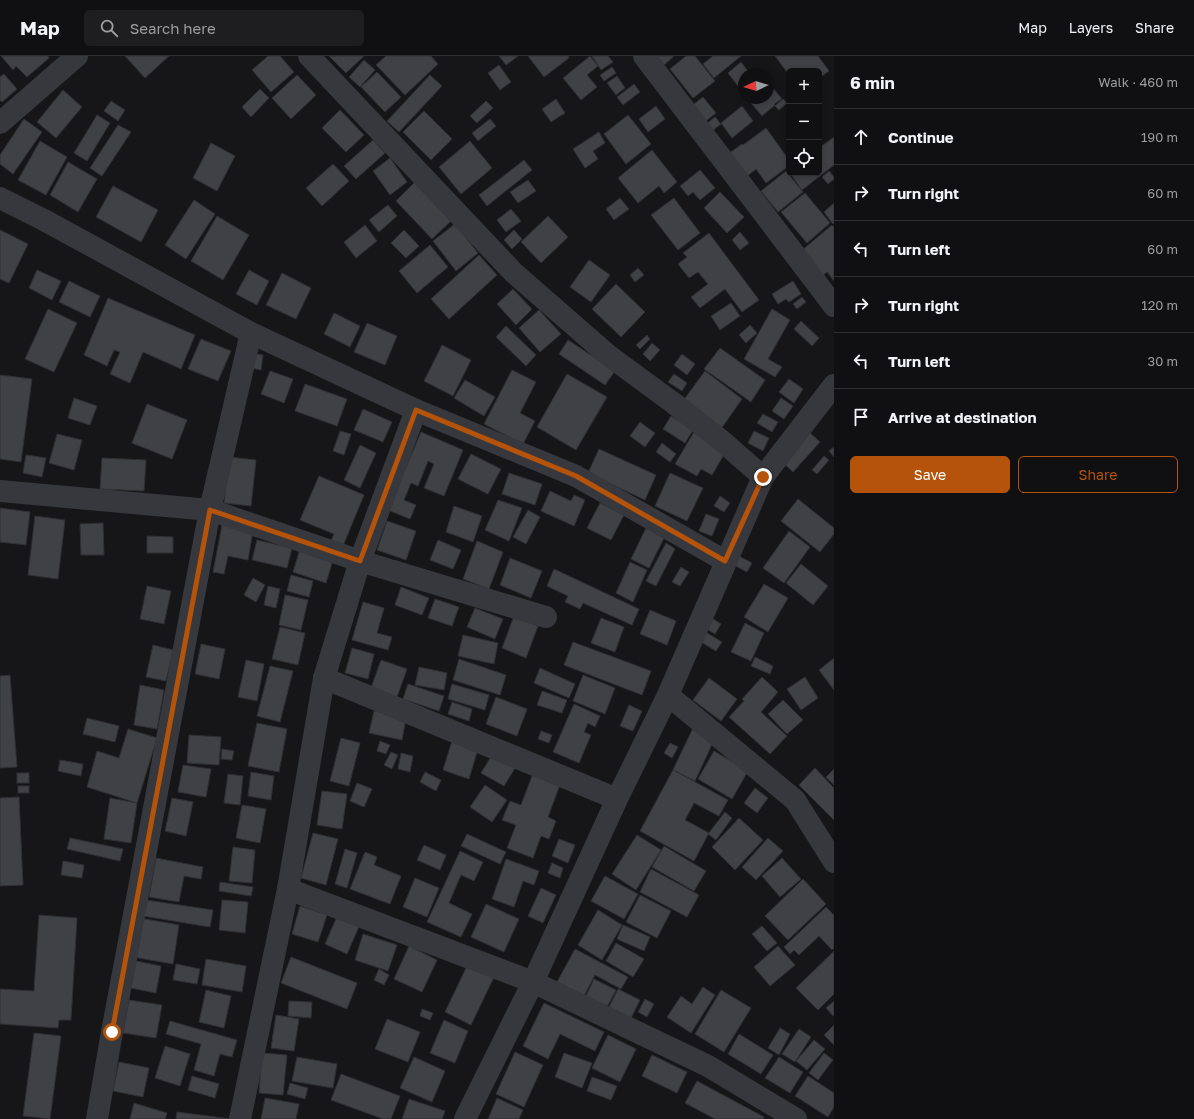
<!DOCTYPE html>
<meta charset="utf-8">
<style>
body{margin:0;font-family:"Golos Text",sans-serif;background:#1e1e20;color:#f1f3f6}
.controls{position:absolute;right:12px;top:12px;display:grid;overflow:hidden;border-radius:6px;box-shadow:0 2px 6px #0003}
.controls button{width:36px;height:36px;display:grid;place-items:center;padding:0;border:0;border-bottom:1px solid #303032;background:#101012;color:#f1f3f6;font:20px sans-serif}
.compass{position:absolute;left:738px;top:12px;width:36px;height:36px;border-radius:50%;background:#101012;box-shadow:0 2px 6px #0003;rotate:266deg}
.stop{position:absolute;width:12px;height:12px;margin:-9px;border:3px solid #b45309;border-radius:50%;background:#fff}
.stop.end{background:#b45309;border-color:#fff;box-shadow:0 1px 4px #0008}
.list{margin:0;padding:0;list-style:none}
h2{display:flex;justify-content:space-between;align-items:center;height:52px;margin:0;padding:0 16px;font-size:17px}
h2 small{font-size:13px;font-weight:400;color:#9c9d9f}
.list li{display:grid;grid-template-columns:26px 1fr auto;gap:12px;align-items:center;box-sizing:border-box;height:56px;padding:0 16px;border-top:1px solid #303032}
.list b{display:block;font-size:15px;white-space:nowrap}
.list em{font-size:13px;font-style:normal;color:#9c9d9f}
.actions{display:flex;gap:8px;padding:12px 16px}
.actions a{flex:1;padding:9px 0;border:1px solid #b45309;border-radius:6px;text-align:center;font-size:14px;color:#b45309}
.actions .main{background:#b45309;color:#fff}
.icon{flex:none;width:22px;height:22px;fill:none;stroke:currentColor;stroke-width:2;stroke-linecap:round;stroke-linejoin:round}
.map{position:relative;flex:none;width:834px;height:1063px;overflow:hidden}
header{display:flex;align-items:center;gap:24px;box-sizing:border-box;height:56px;padding:0 20px;background:#101012;border-bottom:1px solid #303032}
header strong{font-size:19px}
nav{display:flex;gap:22px;margin-inline-start:auto;font-size:14px}
.search{width:280px;height:36px;background:#1e1e20;display:flex;align-items:center;gap:10px;box-sizing:border-box;padding:0 14px;border-radius:6px;color:#9c9d9f;font-size:15px}
main{display:flex}
aside{flex:1;background:#101012}
.map>svg:first-child{display:block}
</style>
<header>
<strong>Map</strong>
<div class="search"><svg class="icon" aria-label="search" viewBox="0 0 24 24"><circle cx="10" cy="10" r="6"/><path d="M15 15l6 6"/></svg>Search here</div>
<nav><a>Map</a><a>Layers</a><a>Share</a></nav>
</header>
<main>
<div class="map">
<svg width="834" height="1063" viewBox="0 0 834 1063">
<rect width="100%" height="100%" fill="#161618"/>
<g fill="#404145" stroke="#303034">
<polygon points="1,0 48,0 49,2 27,21 16,10 13,14"/>
<polygon points="125,0 169,0 145,22"/>
<polygon points="268,0 280,0 294,16 271,36 252,14"/>
<polygon points="329,0 364,0 346,17"/>
<polygon points="386,0 431,0 438,8 405,39 376,9"/>
<polygon points="499,0 518,0 506,9"/>
<polygon points="528,0 568,0 569,2 544,21"/>
<polygon points="590,0 598,10 587,19 597,31 581,44 563,22"/>
<polygon points="592,0 608,0 613,6 601,14"/>
<polygon points="656,0 674,0 663,10"/>
<polygon points="686,0 695,0 715,25 693,42 670,13"/>
<polygon points="713,0 741,0 714,22 703,8"/>
<polygon points="775,0 818,0 829,15 819,22 819,15 789,15 789,19"/>
<polygon points="364,4 375,14 360,31 349,21"/>
<polygon points="741,6 750,18 744,18 744,38 728,17"/>
<polygon points="499,9 511,26 500,34 488,17"/>
<polygon points="612,11 616,17 604,25 600,19"/>
<polygon points="377,16 401,41 385,56 361,31"/>
<polygon points="4,18 17,33 2,46 0,44 0,21"/>
<polygon points="297,19 316,39 291,63 272,42"/>
<polygon points="430,19 442,30 399,76 387,65"/>
<polygon points="617,20 625,32 616,39 607,27"/>
<polygon points="768,26 782,43 774,48 775,49 762,60 747,42 768,42"/>
<polygon points="634,28 640,36 623,49 617,41"/>
<polygon points="260,33 269,42 251,61 242,51"/>
<polygon points="63,34 82,51 56,82 37,66"/>
<polygon points="703,41 716,57 701,69 689,52"/>
<polygon points="556,43 565,57 551,66 542,53"/>
<polygon points="783,43 787,47 779,54 775,50"/>
<polygon points="111,45 125,54 118,65 104,55"/>
<polygon points="486,45 493,52 477,67 470,60"/>
<polygon points="656,50 665,63 648,76 639,63"/>
<polygon points="742,50 753,65 732,82 721,67"/>
<polygon points="340,54 364,79 346,96 322,72"/>
<polygon points="424,55 452,83 431,104 403,76"/>
<polygon points="97,59 110,67 87,105 74,97"/>
<polygon points="628,59 651,88 626,108 604,78"/>
<polygon points="715,61 721,68 708,78 703,71"/>
<polygon points="24,63 42,76 13,118 0,108 0,99"/>
<polygon points="490,63 496,70 478,85 472,77"/>
<polygon points="118,69 131,76 102,120 90,112"/>
<polygon points="766,72 789,104 789,110 766,127 756,113 745,122 728,98 742,88 743,89"/>
<polygon points="599,76 605,87 593,95 598,103 585,112 573,93"/>
<polygon points="834,81 834,109 802,134 790,117 819,117 819,92"/>
<polygon points="373,84 385,97 356,123 344,110"/>
<polygon points="40,85 67,101 46,139 18,124"/>
<polygon points="470,85 492,112 461,138 439,111"/>
<polygon points="211,87 235,100 217,135 193,122"/>
<polygon points="652,94 677,126 664,137 659,130 638,147 618,122"/>
<polygon points="390,102 407,126 390,139 373,115"/>
<polygon points="524,104 532,114 487,150 479,139"/>
<polygon points="68,106 97,123 78,156 50,139"/>
<polygon points="333,108 349,125 322,150 306,132"/>
<polygon points="700,114 715,132 700,144 693,136 688,140 680,130"/>
<polygon points="786,115 803,136 778,156 761,135"/>
<polygon points="829,115 834,121 834,123 828,128 822,121"/>
<polygon points="528,124 536,135 518,147 510,136"/>
<polygon points="415,126 452,164 432,183 396,145"/>
<polygon points="113,130 158,154 141,186 96,161"/>
<polygon points="720,136 744,161 727,177 704,152"/>
<polygon points="805,137 830,167 807,187 781,156"/>
<polygon points="620,142 629,153 614,164 606,153"/>
<polygon points="674,142 700,177 678,194 651,159"/>
<polygon points="194,144 215,158 186,203 165,189"/>
<polygon points="834,147 834,167 833,168 824,156"/>
<polygon points="388,149 397,160 379,176 369,164"/>
<polygon points="511,153 521,165 506,176 497,164"/>
<polygon points="217,160 249,179 223,224 191,205"/>
<polygon points="548,160 568,181 541,207 521,186"/>
<polygon points="455,168 478,197 456,215 433,185"/>
<polygon points="365,169 377,185 356,202 344,186"/>
<polygon points="832,169 834,171 834,225 827,216 821,221 800,196"/>
<polygon points="0,174 28,188 9,227 0,223"/>
<polygon points="404,174 419,190 406,202 391,187"/>
<polygon points="514,174 522,183 512,193 504,184"/>
<polygon points="740,176 749,187 740,194 732,184"/>
<polygon points="709,177 759,244 742,256 725,233 700,252 691,241 708,228 698,216 689,222 678,208 687,201 683,197"/>
<polygon points="430,189 448,211 417,237 399,215"/>
<polygon points="479,199 497,219 449,263 431,243"/>
<polygon points="589,204 610,219 591,246 570,231"/>
<polygon points="638,212 644,219 635,226 630,219"/>
<polygon points="37,214 61,225 52,244 29,232"/>
<polygon points="249,214 269,225 257,249 236,238"/>
<polygon points="282,217 311,232 296,263 266,249"/>
<polygon points="69,225 100,240 90,261 59,246"/>
<polygon points="793,225 801,238 789,246 786,243 778,248 772,238"/>
<polygon points="616,228 645,256 621,281 592,253"/>
<polygon points="513,233 532,253 516,269 497,248"/>
<polygon points="802,241 806,246 797,253 793,248"/>
<polygon points="108,242 195,279 181,313 143,296 130,327 110,318 120,296 114,294 107,310 84,299"/>
<polygon points="731,247 740,260 720,274 711,260"/>
<polygon points="48,253 77,267 54,316 25,303"/>
<polygon points="772,253 790,264 768,303 782,311 775,321 744,303"/>
<polygon points="539,254 561,278 540,296 519,272"/>
<polygon points="334,257 360,270 350,291 324,278"/>
<polygon points="801,265 819,282 812,290 794,273"/>
<polygon points="367,267 397,280 385,309 354,296"/>
<polygon points="750,269 757,277 746,287 739,279"/>
<polygon points="506,270 536,299 526,310 496,281"/>
<polygon points="647,279 650,283 640,293 636,289"/>
<polygon points="201,283 231,295 218,325 188,313"/>
<polygon points="568,284 615,315 605,329 559,298"/>
<polygon points="652,287 660,294 650,305 643,298"/>
<polygon points="442,289 471,304 453,340 424,325"/>
<polygon points="720,292 765,324 751,346 704,313"/>
<polygon points="253,298 263,299 261,314 251,312"/>
<polygon points="682,298 695,308 687,319 674,309"/>
<polygon points="512,314 536,326 520,357 535,365 523,388 484,368"/>
<polygon points="270,315 293,323 284,347 261,338"/>
<polygon points="705,315 742,343 721,373 683,345"/>
<polygon points="567,318 607,341 576,394 537,371"/>
<polygon points="674,318 687,327 682,335 668,326"/>
<polygon points="0,319 32,323 21,406 0,403"/>
<polygon points="789,323 803,333 794,347 779,336"/>
<polygon points="465,324 495,341 484,360 454,342"/>
<polygon points="305,328 347,343 337,370 295,355"/>
<polygon points="74,342 97,350 90,369 68,362"/>
<polygon points="781,342 793,350 784,363 772,355"/>
<polygon points="147,348 187,364 172,403 132,387"/>
<polygon points="363,353 392,366 383,386 354,374"/>
<polygon points="763,358 778,366 772,376 757,367"/>
<polygon points="671,360 693,374 685,387 663,373"/>
<polygon points="640,366 655,377 645,391 630,380"/>
<polygon points="807,374 820,386 793,416 780,404"/>
<polygon points="340,375 351,378 344,399 333,395"/>
<polygon points="754,375 769,382 763,395 748,387"/>
<polygon points="421,376 463,394 444,440 424,432 434,408 428,405 418,430 411,427 404,444 416,449 410,463 388,454"/>
<polygon points="694,376 726,395 712,419 701,413 697,420 675,408"/>
<polygon points="57,378 82,384 74,414 49,407"/>
<polygon points="662,387 676,398 670,406 656,396"/>
<polygon points="360,389 376,397 360,432 344,424"/>
<polygon points="834,391 834,401 829,395"/>
<polygon points="599,393 656,419 645,444 588,417"/>
<polygon points="471,398 501,413 488,438 458,423"/>
<polygon points="26,399 46,402 42,421 23,417"/>
<polygon points="824,400 829,404 817,418 812,414"/>
<polygon points="229,401 256,404 251,450 224,447"/>
<polygon points="102,402 146,404 144,435 100,433"/>
<polygon points="509,417 542,428 535,449 502,438"/>
<polygon points="670,417 703,432 687,465 655,450"/>
<polygon points="319,420 364,439 343,490 331,485 334,478 300,464"/>
<polygon points="550,435 571,445 574,439 585,444 574,470 541,455"/>
<polygon points="720,440 730,447 724,456 714,450"/>
<polygon points="798,443 834,472 834,478 820,496 781,465"/>
<polygon points="498,444 522,452 509,485 485,474"/>
<polygon points="600,447 624,459 611,484 587,472"/>
<polygon points="454,450 482,460 473,486 446,476"/>
<polygon points="0,452 30,456 26,489 0,486"/>
<polygon points="528,454 540,461 526,488 513,481"/>
<polygon points="706,458 719,463 712,480 699,475"/>
<polygon points="35,460 65,464 58,523 28,519"/>
<polygon points="387,465 416,475 406,504 377,494"/>
<polygon points="103,467 104,499 81,499 80,468"/>
<polygon points="222,469 253,475 248,504 228,500 224,518 213,516"/>
<polygon points="646,472 664,482 649,512 631,503"/>
<polygon points="789,475 810,491 784,527 763,512"/>
<polygon points="147,480 173,481 173,497 147,497"/>
<polygon points="257,484 292,492 287,512 252,504"/>
<polygon points="438,484 461,494 453,513 430,504"/>
<polygon points="477,485 503,496 489,533 463,523"/>
<polygon points="666,487 675,493 656,530 646,525"/>
<polygon points="300,493 333,504 326,527 293,516"/>
<polygon points="739,500 752,507 747,516 734,509"/>
<polygon points="510,502 542,515 531,542 500,529"/>
<polygon points="630,506 647,514 633,546 616,537"/>
<polygon points="801,508 828,530 813,549 786,527"/>
<polygon points="681,511 689,516 680,530 672,526"/>
<polygon points="554,513 639,553 632,569 583,547 580,553 565,546 568,540 547,530"/>
<polygon points="291,519 313,525 309,541 287,535"/>
<polygon points="253,522 265,529 256,546 244,539"/>
<polygon points="764,528 788,542 768,576 744,561"/>
<polygon points="147,530 171,535 164,568 140,563"/>
<polygon points="268,530 280,533 276,552 264,549"/>
<polygon points="401,531 429,542 422,559 395,549"/>
<polygon points="285,539 308,544 301,574 279,569"/>
<polygon points="435,543 459,551 452,570 428,562"/>
<polygon points="363,546 384,552 377,577 392,581 388,594 352,584"/>
<polygon points="475,552 503,563 495,583 467,571"/>
<polygon points="650,554 676,565 667,589 640,578"/>
<polygon points="514,560 538,570 526,602 502,592"/>
<polygon points="601,562 624,571 615,596 591,587"/>
<polygon points="713,563 721,568 715,578 707,573"/>
<polygon points="745,567 764,577 751,605 731,596"/>
<polygon points="280,571 305,577 298,609 272,603"/>
<polygon points="707,577 722,586 716,595 701,586"/>
<polygon points="463,579 498,587 494,608 458,600"/>
<polygon points="573,586 651,615 642,639 564,609"/>
<polygon points="201,588 225,593 219,623 195,618"/>
<polygon points="153,589 173,594 166,625 146,621"/>
<polygon points="352,592 374,598 368,623 345,617"/>
<polygon points="755,601 773,610 770,618 751,610"/>
<polygon points="834,602 834,634 819,614"/>
<polygon points="459,603 506,619 500,639 453,624"/>
<polygon points="246,604 264,608 257,645 238,641"/>
<polygon points="381,604 407,613 397,641 371,632"/>
<polygon points="270,610 293,615 280,666 257,660"/>
<polygon points="419,611 447,617 444,634 415,629"/>
<polygon points="540,612 575,628 569,642 534,627"/>
<polygon points="10,619 17,711 0,712 0,620"/>
<polygon points="583,619 615,632 605,658 573,645"/>
<polygon points="762,621 778,636 761,656 787,680 770,698 729,661 744,645 742,643"/>
<polygon points="805,621 818,642 801,654 787,633"/>
<polygon points="709,622 737,643 721,665 693,644"/>
<polygon points="408,628 444,640 439,655 403,643"/>
<polygon points="452,628 489,639 485,654 448,643"/>
<polygon points="140,629 164,634 157,673 134,669"/>
<polygon points="542,635 567,644 562,657 537,649"/>
<polygon points="496,641 527,653 517,680 486,668"/>
<polygon points="783,644 803,664 787,678 768,658"/>
<polygon points="452,646 472,653 469,665 448,658"/>
<polygon points="574,648 600,660 595,671 588,667 584,676 591,679 579,707 553,696"/>
<polygon points="629,649 642,655 633,675 620,670"/>
<polygon points="374,655 406,662 402,684 369,677"/>
<polygon points="87,662 119,670 115,686 83,678"/>
<polygon points="257,667 287,673 279,716 248,710"/>
<polygon points="693,672 715,682 695,725 673,714"/>
<polygon points="128,673 157,682 137,747 87,731 97,695 119,702"/>
<polygon points="541,675 552,679 549,687 538,683"/>
<polygon points="189,679 221,681 219,709 187,707"/>
<polygon points="341,682 360,687 349,730 330,725"/>
<polygon points="380,685 390,689 386,698 377,695"/>
<polygon points="452,685 478,693 469,723 443,714"/>
<polygon points="670,687 678,691 672,702 664,697"/>
<polygon points="222,693 234,695 232,704 221,703"/>
<polygon points="714,695 748,715 732,743 698,723"/>
<polygon points="391,696 398,699 392,713 384,709"/>
<polygon points="401,697 413,700 410,716 398,713"/>
<polygon points="492,699 515,712 504,730 481,717"/>
<polygon points="60,704 83,708 81,720 58,715"/>
<polygon points="183,709 211,713 206,741 178,736"/>
<polygon points="815,712 834,732 834,764 799,729"/>
<polygon points="834,713 834,729 826,721"/>
<polygon points="673,714 728,744 719,760 694,747 685,764 709,777 694,805 640,775"/>
<polygon points="534,715 561,726 548,761 556,765 549,783 541,780 533,802 507,792 516,769 502,764 510,745 521,749"/>
<polygon points="251,716 274,720 271,744 248,740"/>
<polygon points="425,716 441,724 436,735 420,726"/>
<rect x="17" y="717" width="12" height="10"/>
<polygon points="228,718 243,720 240,749 224,747"/>
<polygon points="357,727 372,733 364,751 350,745"/>
<polygon points="485,729 507,744 492,766 470,751"/>
<rect x="18" y="730" width="11" height="7"/>
<polygon points="755,732 768,742 757,757 744,747"/>
<polygon points="322,735 347,738 342,773 317,769"/>
<polygon points="19,741 23,829 0,830 0,742"/>
<polygon points="110,742 137,747 131,787 104,783"/>
<polygon points="172,742 193,746 186,780 165,775"/>
<polygon points="242,749 266,753 260,787 236,782"/>
<polygon points="725,756 732,762 716,784 708,778"/>
<polygon points="739,762 763,784 735,814 712,791"/>
<polygon points="313,777 338,783 326,829 301,822"/>
<polygon points="467,778 506,796 500,808 461,790"/>
<polygon points="637,779 661,794 636,834 612,818"/>
<polygon points="70,782 123,793 120,805 67,793"/>
<polygon points="768,782 783,795 756,824 742,811"/>
<polygon points="559,783 575,789 568,807 552,800"/>
<polygon points="424,789 446,799 440,814 417,804"/>
<polygon points="664,790 706,815 694,835 652,811"/>
<polygon points="233,791 255,794 252,827 229,825"/>
<polygon points="345,793 357,797 347,832 335,828"/>
<polygon points="460,795 483,806 474,825 461,819 449,847 472,858 461,881 427,866"/>
<polygon points="365,796 377,801 374,809 401,820 390,848 350,833"/>
<polygon points="156,802 203,811 201,823 184,820 179,846 149,841"/>
<polygon points="782,802 801,823 780,841 762,820"/>
<polygon points="506,803 539,815 534,829 523,825 514,851 492,843"/>
<polygon points="63,805 84,809 82,822 61,819"/>
<polygon points="552,807 563,812 560,822 548,817"/>
<polygon points="651,813 699,839 687,861 640,836"/>
<polygon points="605,820 638,838 624,863 591,845"/>
<polygon points="415,822 439,832 427,861 403,851"/>
<polygon points="803,823 826,848 788,884 765,860"/>
<polygon points="220,826 253,831 251,840 219,835"/>
<polygon points="541,832 556,839 543,867 528,860"/>
<polygon points="640,839 671,855 657,882 626,866"/>
<polygon points="146,844 213,854 210,871 143,860"/>
<polygon points="222,844 248,846 245,877 219,874"/>
<polygon points="486,848 519,863 504,896 471,881"/>
<polygon points="300,850 327,859 318,886 292,878"/>
<polygon points="826,851 834,859 834,892 832,894 819,880 799,899 794,894 790,898 784,891"/>
<polygon points="598,854 622,869 602,904 578,889"/>
<polygon points="339,856 361,866 347,898 325,888"/>
<polygon points="39,859 77,862 71,964 59,964 58,972 0,968 0,933 34,935"/>
<polygon points="140,862 179,869 173,908 133,901"/>
<polygon points="623,869 650,881 644,895 617,883"/>
<polygon points="762,870 777,887 767,895 752,878"/>
<polygon points="363,878 397,889 388,915 355,904"/>
<polygon points="616,887 644,903 633,921 606,905"/>
<polygon points="409,890 437,904 422,936 394,923"/>
<polygon points="778,890 795,909 770,930 754,911"/>
<polygon points="575,893 628,921 621,933 595,919 584,940 557,926"/>
<polygon points="834,895 834,938 818,954 796,932"/>
<polygon points="291,901 357,927 347,953 281,927"/>
<polygon points="206,903 246,910 242,936 202,929"/>
<polygon points="136,905 161,910 156,937 131,932"/>
<polygon points="176,908 200,913 197,928 173,924"/>
<polygon points="468,908 494,921 471,969 445,956"/>
<polygon points="379,913 389,919 384,929 374,924"/>
<polygon points="594,923 616,934 607,951 586,940"/>
<polygon points="703,931 715,939 691,977 667,961 681,940 692,948"/>
<polygon points="618,933 640,944 630,964 608,953"/>
<polygon points="206,934 231,940 224,972 199,966"/>
<polygon points="721,934 751,952 724,996 695,978"/>
<polygon points="645,943 654,948 647,961 638,956"/>
<polygon points="129,944 162,949 156,982 123,977"/>
<polygon points="289,945 312,946 311,962 288,960"/>
<polygon points="834,945 834,959 833,960 826,952"/>
<polygon points="544,947 604,976 595,995 560,978 548,1003 523,990"/>
<polygon points="422,953 433,957 430,964 420,960"/>
<polygon points="276,959 299,963 294,995 271,992"/>
<polygon points="387,963 420,976 408,1006 375,993"/>
<polygon points="444,964 468,975 455,1007 430,997"/>
<polygon points="170,965 237,984 232,1001 220,998 214,1020 194,1014 201,988 166,978"/>
<polygon points="834,969 834,989 824,979"/>
<polygon points="780,972 790,978 779,999 768,992"/>
<polygon points="799,973 811,981 795,1006 782,998"/>
<polygon points="34,977 61,980 50,1063 23,1060"/>
<polygon points="739,978 773,999 761,1018 728,998"/>
<polygon points="608,979 636,993 620,1026 592,1012"/>
<polygon points="814,984 825,993 807,1014 796,1005"/>
<polygon points="165,990 190,998 180,1030 155,1022"/>
<polygon points="515,996 543,1009 524,1051 496,1038"/>
<polygon points="262,997 287,999 283,1039 259,1037"/>
<polygon points="564,997 592,1007 582,1032 555,1021"/>
<polygon points="824,997 833,1004 818,1024 809,1017"/>
<polygon points="652,999 687,1016 677,1037 642,1020"/>
<polygon points="297,1001 337,1008 333,1032 292,1025"/>
<polygon points="414,1001 445,1015 432,1046 400,1032"/>
<polygon points="779,1001 803,1016 790,1037 765,1022"/>
<polygon points="119,1006 149,1012 143,1041 113,1035"/>
<polygon points="341,1018 400,1040 391,1063 383,1063 331,1044"/>
<polygon points="192,1020 219,1028 215,1042 188,1034"/>
<polygon points="808,1020 834,1037 834,1051 828,1061 795,1040"/>
<polygon points="592,1021 617,1030 611,1044 587,1035"/>
<polygon points="697,1025 764,1061 763,1063 715,1063 685,1047"/>
<polygon points="290,1027 308,1032 305,1043 287,1038"/>
<polygon points="265,1042 299,1048 296,1063 261,1063"/>
<polygon points="497,1042 523,1054 519,1063 488,1063"/>
<polygon points="409,1043 445,1055 442,1063 402,1063"/>
<polygon points="134,1047 167,1057 165,1063 130,1063"/>
<polygon points="177,1056 232,1063 176,1063"/>
</g>
<g fill="none" stroke-linecap="round" stroke-linejoin="round">
<g stroke="#37383d" stroke-width="22">
<polyline points="309,0 514,217 608,299 672,346 722,385 763,421"/>
<polyline points="644,0 834,250"/>
<polyline points="0,67 77,0"/>
<polyline points="0,142 44,164 251,277 416,354 576,420 725,505"/>
<polyline points="0,435 210,454 360,505 546,561"/>
<polyline points="324,622 617,743"/>
<polyline points="668,639 795,744 834,806"/>
<polyline points="288,833 533,926 708,1010 796,1063"/>
<polyline points="97,1063 112,976 210,454 251,277"/>
<polyline points="240,1063 288,833 324,622 360,505 416,354"/>
<polyline points="465,1063 533,926 617,743 668,639 763,421 834,329"/>
</g>
</g>
<g fill="none" stroke-linecap="round" stroke-linejoin="round">
<polyline stroke="#b45309" stroke-width="5" points="112,976 210,454 360,505 416,354 576,420 725,505 763,421"/>
</g>
</svg>
<div class="controls">
<button>+</button>
<button>−</button>
<button><svg class="icon" aria-label="locate" viewBox="0 0 24 24"><circle cx="12" cy="12" r="6"/><path d="M12 2v4M12 18v4M2 12h4M18 12h4"/></svg></button>
</div>
<svg class="compass" viewBox="-18 -18 36 36"><path d="M0-13l5 13h-10z" fill="#e53935"/><path d="M0 13l5-13h-10z" fill="#9c9d9f"/></svg>
<div class="stop" style="left:112px;top:976px"></div>
<div class="stop end" style="left:763px;top:421px"></div>
</div>
<aside>
<h2>6 min<small>Walk · 460 m</small></h2>
<ul class="list">
<li><svg class="icon" aria-label="ahead" viewBox="0 0 24 24"><path d="M12 20V5M6 11l6-6 6 6"/></svg><div><b>Continue</b></div><em>190 m</em></li>
<li><svg class="icon" aria-label="right" viewBox="0 0 24 24"><path d="M7 20v-9h11M14 6l5 5-5 5"/></svg><div><b>Turn right</b></div><em>60 m</em></li>
<li><svg class="icon" aria-label="left" viewBox="0 0 24 24"><path d="M17 20v-9H6M10 6l-5 5 5 5"/></svg><div><b>Turn left</b></div><em>60 m</em></li>
<li><svg class="icon" aria-label="right" viewBox="0 0 24 24"><path d="M7 20v-9h11M14 6l5 5-5 5"/></svg><div><b>Turn right</b></div><em>120 m</em></li>
<li><svg class="icon" aria-label="left" viewBox="0 0 24 24"><path d="M17 20v-9H6M10 6l-5 5 5 5"/></svg><div><b>Turn left</b></div><em>30 m</em></li>
<li><svg class="icon" aria-label="arrive" viewBox="0 0 24 24"><path d="M6 21V4h12l-3 4 3 4H6"/></svg><div><b>Arrive at destination</b></div></li>
</ul>
<div class="actions"><a class="main">Save</a><a>Share</a></div>
</aside>
</main>
